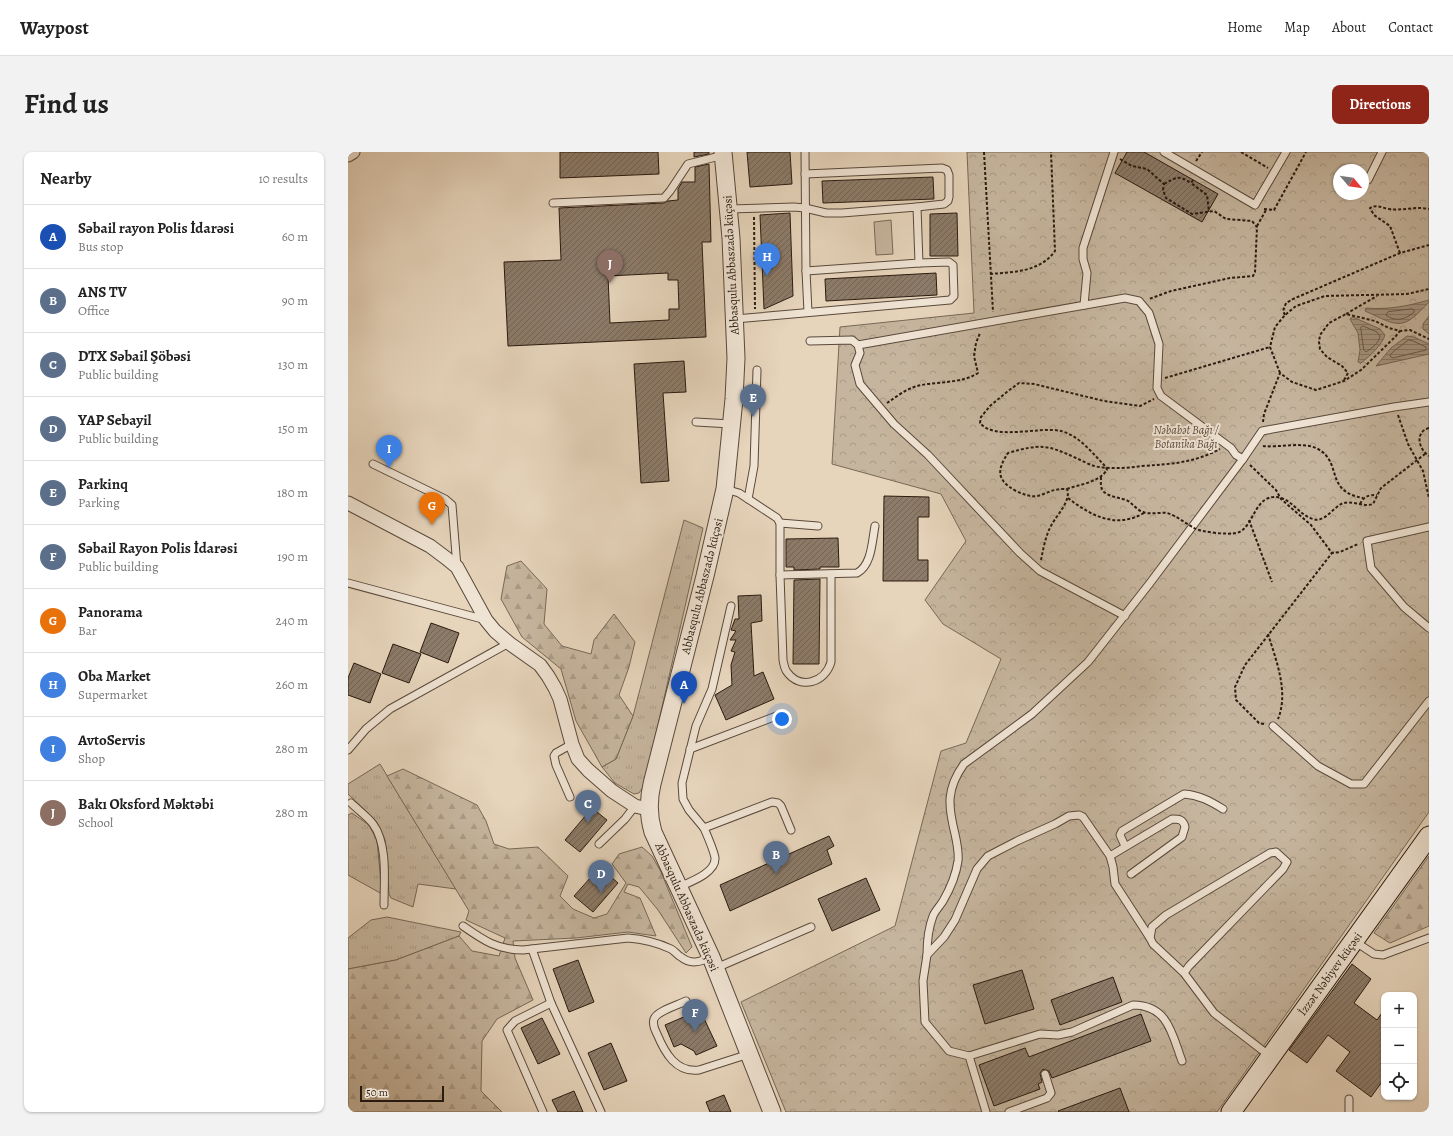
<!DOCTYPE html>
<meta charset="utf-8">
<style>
body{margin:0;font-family:Alegreya,serif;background:#f2f2f2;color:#222}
.controls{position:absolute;right:12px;bottom:12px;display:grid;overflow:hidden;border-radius:8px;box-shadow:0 1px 3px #0004}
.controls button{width:36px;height:36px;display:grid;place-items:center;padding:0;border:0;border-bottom:1px solid #e0e0e0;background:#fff;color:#222;font:20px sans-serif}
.compass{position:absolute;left:985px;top:12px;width:36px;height:36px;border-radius:50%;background:#fff;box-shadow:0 1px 3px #0004;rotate:119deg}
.scale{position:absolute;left:12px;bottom:10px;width:84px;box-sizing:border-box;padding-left:4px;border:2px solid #2a1b10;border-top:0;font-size:11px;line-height:14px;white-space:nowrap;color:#2a1b10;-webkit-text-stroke:3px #efe3d3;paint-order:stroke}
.you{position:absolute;left:434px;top:567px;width:14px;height:14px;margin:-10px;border:3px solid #fff;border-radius:50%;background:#1a73e8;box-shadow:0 0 0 6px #1a73e833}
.badge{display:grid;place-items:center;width:26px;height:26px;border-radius:50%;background:#8f2418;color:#fff;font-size:13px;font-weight:700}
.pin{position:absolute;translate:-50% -33px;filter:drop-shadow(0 1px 2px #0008)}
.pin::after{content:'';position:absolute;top:21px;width:14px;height:12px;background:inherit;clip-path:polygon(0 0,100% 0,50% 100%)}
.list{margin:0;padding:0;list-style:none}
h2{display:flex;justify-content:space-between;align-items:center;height:52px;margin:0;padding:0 16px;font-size:17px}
h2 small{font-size:13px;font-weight:400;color:#767676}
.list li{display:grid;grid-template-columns:26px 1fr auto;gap:12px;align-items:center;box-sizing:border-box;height:64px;padding:0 16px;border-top:1px solid #e0e0e0}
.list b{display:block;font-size:15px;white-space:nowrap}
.list p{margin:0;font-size:13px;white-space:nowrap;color:#767676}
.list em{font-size:13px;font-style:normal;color:#767676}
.icon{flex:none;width:22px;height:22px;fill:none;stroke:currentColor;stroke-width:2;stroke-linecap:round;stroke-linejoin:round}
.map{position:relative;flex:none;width:1081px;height:960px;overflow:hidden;border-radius:8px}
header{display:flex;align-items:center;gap:24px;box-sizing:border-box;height:56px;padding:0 20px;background:#fff;border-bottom:1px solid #e0e0e0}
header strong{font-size:19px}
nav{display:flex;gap:22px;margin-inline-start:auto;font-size:14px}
.intro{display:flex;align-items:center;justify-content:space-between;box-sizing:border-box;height:96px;padding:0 24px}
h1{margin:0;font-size:28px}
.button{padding:10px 18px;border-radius:8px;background:#8f2418;color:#fff;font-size:14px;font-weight:700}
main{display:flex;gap:24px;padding:0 24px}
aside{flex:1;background:#fff;border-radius:8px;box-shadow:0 1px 3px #0004}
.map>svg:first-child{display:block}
</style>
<header>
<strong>Waypost</strong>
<nav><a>Home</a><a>Map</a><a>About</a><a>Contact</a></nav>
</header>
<div class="intro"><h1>Find us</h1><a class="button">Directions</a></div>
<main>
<aside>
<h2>Nearby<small>10 results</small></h2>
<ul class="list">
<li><span class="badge" style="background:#1a4fb4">A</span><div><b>Səbail rayon Polis İdarəsi</b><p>Bus stop</p></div><em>60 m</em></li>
<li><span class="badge" style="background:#5c6f8a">B</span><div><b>ANS TV</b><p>Office</p></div><em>90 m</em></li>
<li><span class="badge" style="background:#5c6f8a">C</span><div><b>DTX Səbail Şöbəsi</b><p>Public building</p></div><em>130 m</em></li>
<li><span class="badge" style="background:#5c6f8a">D</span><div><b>YAP Sebayil</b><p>Public building</p></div><em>150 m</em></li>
<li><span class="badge" style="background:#5c6f8a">E</span><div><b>Parkinq</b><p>Parking</p></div><em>180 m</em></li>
<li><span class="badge" style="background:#5c6f8a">F</span><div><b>Səbail Rayon Polis İdarəsi</b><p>Public building</p></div><em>190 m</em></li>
<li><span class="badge" style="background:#e8710a">G</span><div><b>Panorama</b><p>Bar</p></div><em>240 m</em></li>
<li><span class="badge" style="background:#3f7fe0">H</span><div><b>Oba Market</b><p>Supermarket</p></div><em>260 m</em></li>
<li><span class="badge" style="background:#3f7fe0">I</span><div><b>AvtoServis</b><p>Shop</p></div><em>280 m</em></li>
<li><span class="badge" style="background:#8d6e63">J</span><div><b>Bakı Oksford Məktəbi</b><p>School</p></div><em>280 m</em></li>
</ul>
</aside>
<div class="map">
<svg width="1081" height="960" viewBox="0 0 1081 960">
<defs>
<pattern id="grass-tufts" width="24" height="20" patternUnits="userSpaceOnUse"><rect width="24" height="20" fill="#c6b59e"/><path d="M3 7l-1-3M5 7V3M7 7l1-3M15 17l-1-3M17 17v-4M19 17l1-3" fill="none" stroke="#aa9b87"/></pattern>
<pattern id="forest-firs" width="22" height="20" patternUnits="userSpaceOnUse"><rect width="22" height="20" fill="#c6b59e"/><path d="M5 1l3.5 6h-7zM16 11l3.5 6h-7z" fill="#aa9b87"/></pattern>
<pattern id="park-crowns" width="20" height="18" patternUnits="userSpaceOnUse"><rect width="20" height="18" fill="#c6b59e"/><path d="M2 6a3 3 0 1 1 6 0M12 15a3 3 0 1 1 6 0" fill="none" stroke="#aa9b87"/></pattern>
<pattern id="water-rules" width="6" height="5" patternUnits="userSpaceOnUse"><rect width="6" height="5" fill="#a69581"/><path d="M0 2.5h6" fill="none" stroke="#877968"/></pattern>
<pattern id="building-hatch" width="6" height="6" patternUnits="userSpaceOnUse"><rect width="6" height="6" fill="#8c7b69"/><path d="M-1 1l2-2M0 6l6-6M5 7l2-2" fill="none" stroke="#736455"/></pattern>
</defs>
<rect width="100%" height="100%" fill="#e6d4bb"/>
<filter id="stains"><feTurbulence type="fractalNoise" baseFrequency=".005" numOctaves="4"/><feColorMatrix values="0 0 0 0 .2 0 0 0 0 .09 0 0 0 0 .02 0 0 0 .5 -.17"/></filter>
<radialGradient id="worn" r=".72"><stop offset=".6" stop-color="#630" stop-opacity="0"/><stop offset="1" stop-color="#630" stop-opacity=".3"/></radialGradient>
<g fill="url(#grass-tufts)" stroke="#786857">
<polygon points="336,368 355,376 298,625 295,635 291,641 286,642 267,631 254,615 268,607 285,564"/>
<polygon points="32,612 108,737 70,732 65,755 43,746 41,742 37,688 28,669 0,642 0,632"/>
<polygon points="4,661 21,673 29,688 34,742 0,723 0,663"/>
<polygon points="39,765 113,780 111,784 48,808 0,817 0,786 23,768"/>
</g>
<g fill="url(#forest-firs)" stroke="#786857">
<polygon points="173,409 199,437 196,472 214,494 243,502 246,488 266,462 287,490 281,515 271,543 285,564 268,607 254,615 228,569 213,517 174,485 153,447 159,414"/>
<polygon points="55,617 129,653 138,669 146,692 161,697 190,695 220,724 212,744 225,757 246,766 259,762 278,731 264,712 271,702 294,695 304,704 313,720 344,795 338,801 310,758 291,735 280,732 276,740 292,746 308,784 280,780 228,786 165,789 167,806 185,848 149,867 134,889 133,939 154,960 0,960 0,817 48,808 111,784 124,799 151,804 157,786 118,768 121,759 39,624"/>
<polygon points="1081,704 1081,774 1042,791 1026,781"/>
</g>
<path fill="url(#park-crowns)" stroke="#786857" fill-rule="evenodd" d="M619,0H1081V660L869,960H438L393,850L547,774L593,599L618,591L653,507L595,472L577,448L618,389L593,342L484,312L492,175L626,161ZM991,18H1015V42H991Z"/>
<polygon fill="#c6b59e" stroke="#786857" points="543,68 545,102 528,103 526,70"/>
<g fill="url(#water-rules)" stroke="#746454">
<path d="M1081,148V150C1054,179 1052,175 1017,159L1018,156C1040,158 1060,154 1081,148Z"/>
<polygon points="1081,164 1081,182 1075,177 1075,172"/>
<path d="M1005,165L1032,177L1037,183C1034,193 1022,204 1013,211L1010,210L1012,198L1010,181L1002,167Z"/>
<polygon points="1059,184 1066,185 1081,192 1081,202 1028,214 1043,196"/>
</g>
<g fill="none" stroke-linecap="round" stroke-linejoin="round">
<g stroke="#685848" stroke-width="1">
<path d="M1064,157L1066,158V160C1057,168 1047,170 1038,163L1040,160Z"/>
<path d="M1013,175L1015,174L1029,180L1032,184C1031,191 1024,196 1018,200L1016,198Z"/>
<polygon points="1061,188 1065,189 1078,195 1078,198 1045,206 1043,205 1042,203 1046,199"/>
</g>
</g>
<g fill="url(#building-hatch)" stroke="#2a1b10" fill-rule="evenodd">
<polygon points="212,0 310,0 311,22 212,26"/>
<polygon points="346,0 361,0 361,2 346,5"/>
<polygon points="399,0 442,0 444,32 402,35"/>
<polygon points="779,0 796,0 870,42 854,70 767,21"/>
<path d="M361,12L363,90H354L358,185L160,194L156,110L213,108L211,56L316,51L320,49L330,48V37L334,30H347V15ZM320,121V128H330L331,157H321V168L262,171L260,124Z"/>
<polygon points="585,25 586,47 475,51 474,29"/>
<polygon points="442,61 445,144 416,157 412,63"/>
<polygon points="609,61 610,104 582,104 582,62"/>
<polygon points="588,121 589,143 478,149 477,127"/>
<polygon points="336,209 338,240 315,241 321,329 293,331 286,212"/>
<polygon points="536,344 581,345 581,365 570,365 570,408 580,408 580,429 535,429"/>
<polygon points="490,386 491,415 472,415 472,417 446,418 446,415 438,415 438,387"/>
<polygon points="472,427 471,512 445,512 446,428"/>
<polygon points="413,443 414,469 403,471 406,524 415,520 426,547 378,568 367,543 384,533 383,513 387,500 383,499 388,488 382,488 388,479 383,478 387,467 391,467 390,444"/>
<polygon points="83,471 111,481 100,511 72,500"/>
<polygon points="45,492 73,502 61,531 34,521"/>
<polygon points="6,511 33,522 22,551 0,543 0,526"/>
<polygon points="244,656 259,668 232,700 217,688"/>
<polygon points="481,684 486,694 479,698 484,712 382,759 372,733"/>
<polygon points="252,715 270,731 245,760 226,744"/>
<polygon points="518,726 532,758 484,779 470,747"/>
<polygon points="230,808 246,850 221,860 205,817"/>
<polygon points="1004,812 1023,827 1006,851 1029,868 1036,858 1036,927 1023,945 988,919 1002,900 980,883 959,911 941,898"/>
<polygon points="674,818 686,857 637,872 625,833"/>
<polygon points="765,825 774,850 712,873 703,848"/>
<polygon points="352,858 369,894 348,903 346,899 333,892 326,895 317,873"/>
<polygon points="793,862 803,889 704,926 701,919 695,917 692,921 694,930 690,932 692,937 646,954 631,913 677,896 681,905"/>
<polygon points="194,866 212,902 190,912 173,876"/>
<polygon points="263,891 279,929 256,938 240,901"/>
<polygon points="772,936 781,960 711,960 710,959"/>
<polygon points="226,939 235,960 210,960 204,948"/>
<polygon points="376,943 383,960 362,960 358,950"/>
</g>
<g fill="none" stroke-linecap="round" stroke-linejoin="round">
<defs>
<g id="service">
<polyline points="457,0 458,119 460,160"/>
<polyline points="816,0 907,53 938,0"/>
<polyline points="457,22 594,16 599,18 601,23 601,45 600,49 596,52 569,55"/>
<polyline points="1020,28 1034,0"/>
<polyline points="205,51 316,46 322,39 340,12 376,3"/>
<polyline points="382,57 446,55 457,56 478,61 494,61 569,55 571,111 458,119"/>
<polyline points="736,153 739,121 735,107 735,96 766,0"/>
<polyline points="387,167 602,148 606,144 605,113 601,110 571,111"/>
<polyline points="462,189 504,188 510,193 512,201 507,213 512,232 546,272 580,303 672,401 692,419 777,464"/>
<polyline points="510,193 777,146 791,149 801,161 811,192 809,236 813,244 883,296 888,303 895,307"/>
<polyline points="348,270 383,272"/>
<polyline points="25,312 97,347 104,353 109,415"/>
<path d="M377,337L391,341L429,366L432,371V423L435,508C436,512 436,516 439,520C452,538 477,531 483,510V422"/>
<polyline points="400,347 406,314 409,218"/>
<polyline points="432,371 470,374"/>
<polyline points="1081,375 1019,389 1023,416 1056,455 1081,476"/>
<path d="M432,423L509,421C524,413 524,389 527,374"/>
<polyline points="0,431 138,468"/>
<polyline points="925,574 970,614 1003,632 1016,632 1081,549"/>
<polyline points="342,597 431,563"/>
<polyline points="0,598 18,577 42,557 161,491"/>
<polyline points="222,645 208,613 206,604 208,601 224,592"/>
<path d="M3,651C10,658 19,664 25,672C40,692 36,729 36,753"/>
<polyline points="356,676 341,658 335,647 334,631 348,574 364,537 383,454"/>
<polyline points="251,692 277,667 287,654"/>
<path d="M777,694L772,683L774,679L836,642C851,643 862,649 875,657"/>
<path d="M762,704L824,667C831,667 835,667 837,675L834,685L783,722"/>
<path d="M331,735C342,730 368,721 367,706C366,699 359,683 356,676L424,650L430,651L433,654L443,678"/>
<path d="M115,774C135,788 149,798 175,798L280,786C294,787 310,791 323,797C327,799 329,803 333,805C343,813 352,810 363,805"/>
<polyline points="1006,789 1026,802 1035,803 1081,786"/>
<polyline points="184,797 203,851 253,960"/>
<path d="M579,803C579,789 580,777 585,764C587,759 592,754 595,749C602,737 608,723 610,709C611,700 609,691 607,682C600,654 598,637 616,612L684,562L740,510L802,431L895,307L914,279L1046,255L1081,250"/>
<polyline points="368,816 463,775"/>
<polyline points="836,821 841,814 935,717 939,710 928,700 922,701 818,763 804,775 802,786 805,792 836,821 866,861 923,905"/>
<path d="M338,849C330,853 309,859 306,867C304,873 307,878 309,882C317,901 328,921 351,918L401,902"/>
<path d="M621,904L692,882L710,883L724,880L785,853C820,853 824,882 834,909"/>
<polyline points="195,960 159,878 167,869 203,851"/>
<polyline points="638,960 621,904 601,899 577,870 575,829 579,803 596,785 607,768 629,717 640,704 669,689 707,672 721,664 731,663 735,665 762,704 765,715 767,732 802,786"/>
<polyline points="661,960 699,946 703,941 697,922"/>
<polyline points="1001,960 1001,947"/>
</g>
<g id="minor">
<polyline points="0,3 5,0"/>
<polyline points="0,351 82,394 98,406 109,415 138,468 147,479 161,491 192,513 200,524 207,536 212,547 224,592 230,607 240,618 264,639 287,654 300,657"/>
</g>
<path id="tertiary" d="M375,0L383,86L388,206L386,247L377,337L357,424L304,632C300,649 300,663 305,680L363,805L424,960"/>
<polyline id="secondary" points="883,960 1081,684"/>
</defs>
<use href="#service" stroke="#59493b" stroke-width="9"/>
<use href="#minor" stroke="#59493b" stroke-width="15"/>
<use href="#tertiary" stroke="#59493b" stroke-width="19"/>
<use href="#secondary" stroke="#2a1b10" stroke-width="21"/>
<g stroke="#2a1b10" stroke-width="2" stroke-dasharray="3 2" stroke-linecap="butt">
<polyline points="636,0 645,160"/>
<polyline points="893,0 920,16"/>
<polyline points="772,7 784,14 799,17 816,32 815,38 818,46 844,62 866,59 878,67 904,69 909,75 907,120 905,124 882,126 823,139 801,147"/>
<polyline points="848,9 854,0"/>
<polyline points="845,28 843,31 859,43 861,60"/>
<path d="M816,32C828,25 831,23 843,31"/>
<polyline points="916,57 926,58 958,0"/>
<polyline points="406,65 407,157"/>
<polyline points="909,74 918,58"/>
<path d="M1052,101L1042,74L1026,63L1022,56C1029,52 1034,56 1041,57C1054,59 1068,54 1081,57"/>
<path d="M642,122C666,120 692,120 707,99L703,0"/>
<polyline points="998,162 1029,144"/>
<polyline points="937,163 935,159 938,151 945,147 1052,101 1081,93"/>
<polyline points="932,221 922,195 927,175 937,163 948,154 977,144 1059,142 1081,137"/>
<polyline points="817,226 922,195"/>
<polyline points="996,228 1000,221 994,214 979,205 972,197 971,190 972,183 981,171 998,162 1027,169 1041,176 1052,179 1062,178 1081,187"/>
<path d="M539,251C548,245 558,237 569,234C589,229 613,232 630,221L626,204L628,191L632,181"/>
<polyline points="1050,263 1060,292 1075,319 1081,346"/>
<polyline points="915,270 916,262 932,221 944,230 968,238 996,229 1013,218 1047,185 1052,179"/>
<path d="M1081,276C1066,280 1071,298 1081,304"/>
<path d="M915,294C931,296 955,289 970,297C995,311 976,339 1015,346"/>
<polyline points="902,313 928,338 933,347 963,373 984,401 992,400 1010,392"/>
<path d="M719,337C732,332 750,331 759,318L758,315C745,302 732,284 713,279C692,274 647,289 632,271L633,265L642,254L660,239L671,231L686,232L756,249L792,254L806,247"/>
<path d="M720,346C743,364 768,377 796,361"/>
<path d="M1012,352C1016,344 1020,343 1029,343"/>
<polyline points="901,368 924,430"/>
<path d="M693,408C695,398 697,387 701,378C706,365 724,350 719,337C715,337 711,337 707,338C701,339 695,343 689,344C681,345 675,342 668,339C648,328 649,318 660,301C692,292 698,292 728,306C735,309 743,314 751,315C765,317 780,316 794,314C824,312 845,311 872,297"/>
<path d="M920,482C928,508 941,540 930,567"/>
<polyline points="916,572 911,571 888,548 887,535 897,513 984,401"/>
</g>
<use href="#service" stroke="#efe3d3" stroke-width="7"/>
<use href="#minor" stroke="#efe3d3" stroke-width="13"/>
<use href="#tertiary" stroke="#efe3d3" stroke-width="17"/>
<use href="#secondary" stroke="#efe3d3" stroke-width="19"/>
<path stroke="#2a1b10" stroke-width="2" stroke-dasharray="3 2" stroke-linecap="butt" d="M753,325C753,330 752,335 755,339C761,345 770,345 778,348C784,350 788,358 795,360C802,363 812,360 819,361C829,364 837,371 846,376C852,380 880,383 888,381C906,378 905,343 929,345C944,347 951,363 965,367C976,371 984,357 993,352C1004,347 1015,356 1025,352L1033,336L1077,302"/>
</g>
<g text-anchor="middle" stroke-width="4" stroke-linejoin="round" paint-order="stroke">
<g font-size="12" fill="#2a1b10" stroke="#efe3d3">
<text transform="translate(383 113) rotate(-93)" y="4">Abbasqulu Abbaszadə küçəsi</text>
<text transform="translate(354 434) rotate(-76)" y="4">Abbasqulu Abbaszadə küçəsi</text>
<text transform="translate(339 755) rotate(66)" y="4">Abbasqulu Abbaszadə küçəsi</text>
<text transform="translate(982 822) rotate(-54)" y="4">İzzət Nəbiyev küçəsi</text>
</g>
<g font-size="12" font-style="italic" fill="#59493b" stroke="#efe3d3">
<text x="838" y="282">Nəbabət Bağı /<tspan x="838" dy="14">Botanika Bağı</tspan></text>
</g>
</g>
<rect width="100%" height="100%" filter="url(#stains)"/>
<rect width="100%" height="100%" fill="url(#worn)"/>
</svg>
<div class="controls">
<button>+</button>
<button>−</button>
<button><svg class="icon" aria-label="locate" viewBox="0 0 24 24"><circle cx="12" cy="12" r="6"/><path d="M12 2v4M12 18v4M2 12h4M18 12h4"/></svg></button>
</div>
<svg class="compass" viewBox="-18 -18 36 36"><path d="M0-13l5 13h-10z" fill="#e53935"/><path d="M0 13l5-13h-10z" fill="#767676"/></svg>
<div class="scale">50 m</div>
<div class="you"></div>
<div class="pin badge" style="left:336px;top:552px;background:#1a4fb4">A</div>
<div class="pin badge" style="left:428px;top:722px;background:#5c6f8a">B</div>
<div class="pin badge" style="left:240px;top:671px;background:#5c6f8a">C</div>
<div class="pin badge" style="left:253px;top:741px;background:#5c6f8a">D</div>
<div class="pin badge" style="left:405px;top:265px;background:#5c6f8a">E</div>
<div class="pin badge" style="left:347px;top:880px;background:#5c6f8a">F</div>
<div class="pin badge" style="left:84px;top:373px;background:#e8710a">G</div>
<div class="pin badge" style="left:419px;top:124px;background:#3f7fe0">H</div>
<div class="pin badge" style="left:41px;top:316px;background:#3f7fe0">I</div>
<div class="pin badge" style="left:262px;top:131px;background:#8d6e63">J</div>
</div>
</main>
